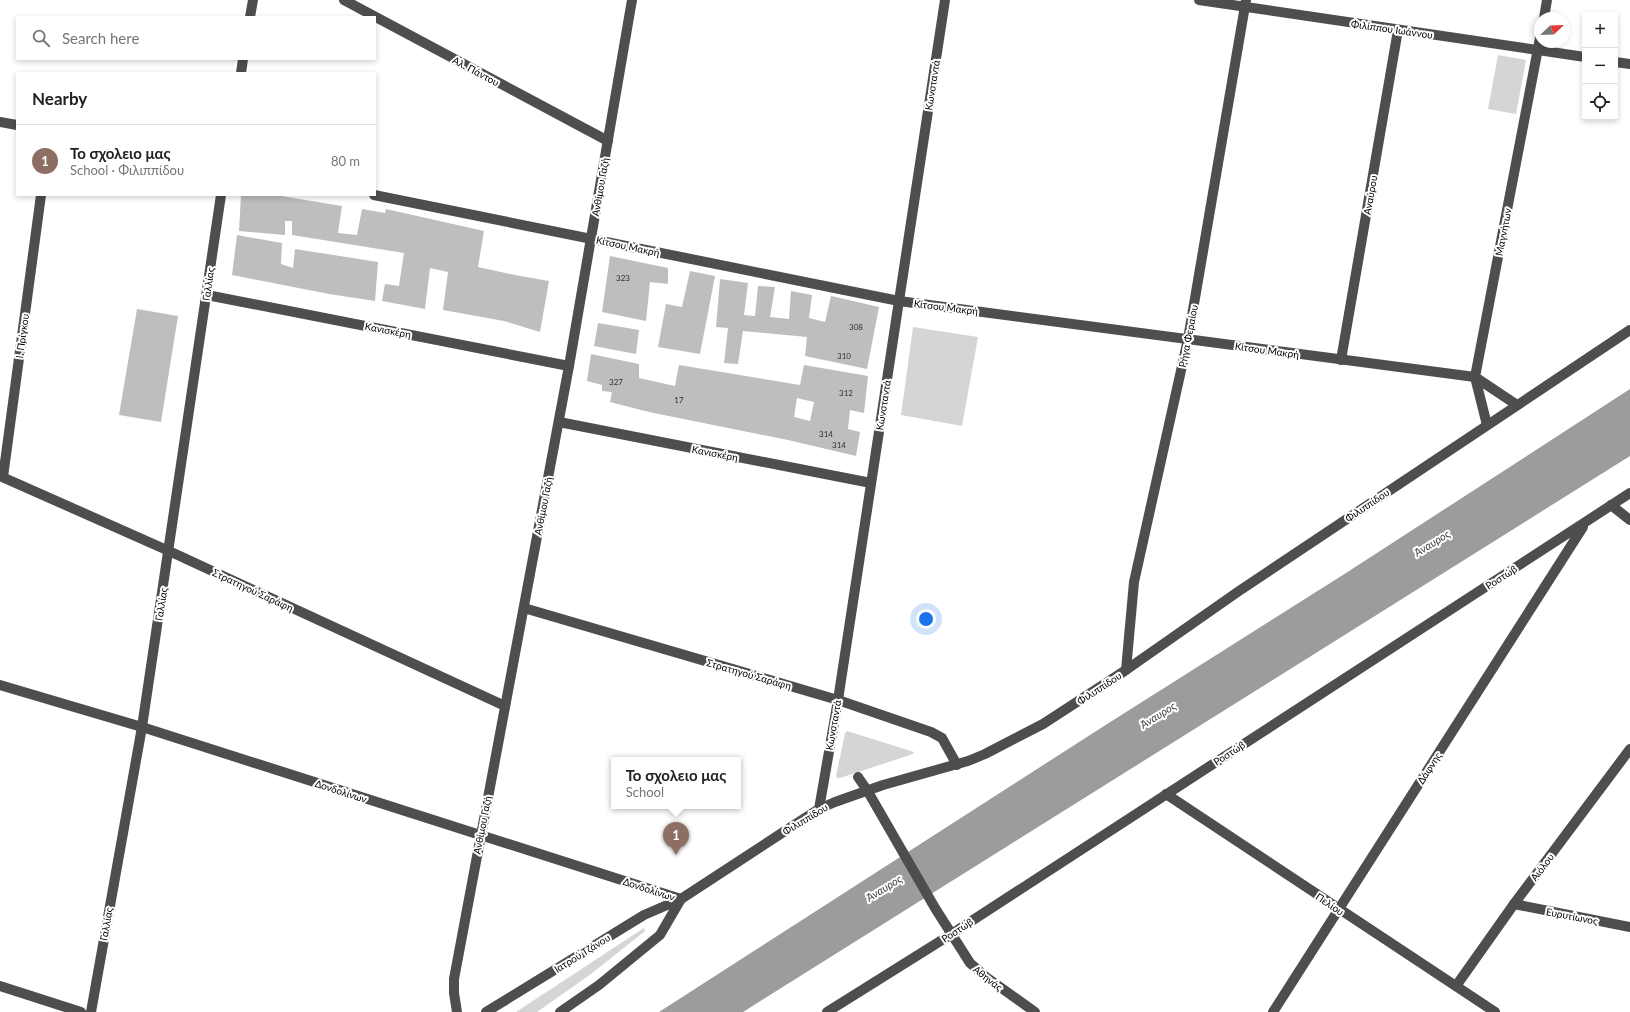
<!DOCTYPE html>
<meta charset="utf-8">
<style>
body{margin:0;font-family:Lato,sans-serif;background:#f6f6f6;color:#222}
.controls{position:absolute;right:12px;top:12px;display:grid;overflow:hidden;border-radius:0px;box-shadow:0 2px 6px #0003}
.controls button{width:36px;height:36px;display:grid;place-items:center;padding:0;border:0;border-bottom:1px solid #e0e0e0;background:#fff;color:#222;font:20px sans-serif}
.compass{position:absolute;left:1534px;top:12px;width:36px;height:36px;border-radius:50%;background:#fff;box-shadow:0 2px 6px #0003;rotate:67deg}
.you{position:absolute;left:926px;top:619px;width:14px;height:14px;margin:-10px;border:3px solid #fff;border-radius:50%;background:#1a73e8;box-shadow:0 0 0 6px #1a73e833}
.badge{display:grid;place-items:center;width:26px;height:26px;border-radius:50%;background:#000;color:#fff;font-size:13px;font-weight:700}
.pin{position:absolute;translate:-50% -33px;filter:drop-shadow(0 1px 2px #0008)}
.pin::after{content:'';position:absolute;top:21px;width:14px;height:12px;background:inherit;clip-path:polygon(0 0,100% 0,50% 100%)}
.popup{position:absolute;left:611px;top:757px;width:130px;height:52px;box-sizing:border-box;display:grid;place-content:center;border-radius:0px;background:#fff;filter:drop-shadow(0 1px 3px #0005);font-size:13px;white-space:nowrap;color:#767676}
.popup b{font-size:15px;color:#222}
.popup::after{content:'';position:absolute;left:50%;top:100%;margin-left:-8px;border:8px solid transparent;border-top-color:#fff}
.list{margin:0;padding:0;list-style:none}
h2{display:flex;justify-content:space-between;align-items:center;height:52px;margin:0;padding:0 16px;font-size:17px}
h2 small{font-size:13px;font-weight:400;color:#767676}
.list li{display:grid;grid-template-columns:26px 1fr auto;gap:12px;align-items:center;box-sizing:border-box;height:72px;padding:0 16px;border-top:1px solid #e0e0e0}
.list b{display:block;font-size:15px;white-space:nowrap}
.list p{margin:0;font-size:13px;white-space:nowrap;color:#767676}
.list em{font-size:13px;font-style:normal;color:#767676}
.icon{flex:none;width:22px;height:22px;fill:none;stroke:currentColor;stroke-width:2;stroke-linecap:round;stroke-linejoin:round}
.map{position:relative;flex:none;width:1630px;height:1012px;overflow:hidden}
.search{position:absolute;background:#fff;box-shadow:0 2px 6px #0003;left:16px;top:16px;width:360px;height:44px;display:flex;align-items:center;gap:10px;box-sizing:border-box;padding:0 14px;border-radius:0px;color:#767676;font-size:15px}
.panel{position:absolute;background:#fff;box-shadow:0 2px 6px #0003;left:16px;top:72px;width:360px;height:124px;border-radius:0px}
.map>svg:first-child{display:block}
</style>
<div class="map">
<svg width="1630" height="1012" viewBox="0 0 1630 1012">
<rect width="100%" height="100%" fill="#fff"/>
<g fill="#d5d5d5">
<polygon points="1498,55 1526,60 1516,114 1488,109"/>
<polygon points="913,327 978,337 962,426 901,415"/>
<polygon points="847,731 914,752 913,754 840,778 837,778 836,776 845,733"/>
<polygon points="644,928 645,931 591,974 537,1012 516,1012"/>
</g>
<polygon fill="#9c9c9c" points="1630,389 1630,456 743,1012 659,1012 1104,726 1346,573"/>
<g fill="#bebebe" fill-rule="evenodd">
<polygon points="241,195 275,195 342,206 338,233 357,235 362,209 385,213 386,209 484,231 478,267 515,275 549,281 540,332 504,321 443,310 448,272 430,268 425,309 382,301 385,284 399,286 404,253 292,235 292,221 285,221 285,235 239,231"/>
<polygon points="237,235 282,243 281,264 293,268 295,249 378,262 375,301 329,294 232,275"/>
<polygon points="610,256 668,268 668,284 650,282 646,321 602,312"/>
<polygon points="690,271 715,276 700,354 658,347 666,304 682,307"/>
<polygon points="720,279 748,283 744,315 755,316 758,286 775,287 770,317 789,319 791,291 812,295 809,318 825,322 831,296 879,307 867,369 805,356 807,337 743,331 738,364 724,363 728,328 716,327"/>
<polygon points="137,309 178,316 161,422 119,415"/>
<polygon points="598,323 639,330 636,354 594,346"/>
<path d="M591,354L639,364V378L675,386L679,365L800,385L804,365L868,376L864,413L850,410L848,429L860,432L856,456L788,440L649,412L610,402L612,392L602,391V385L587,381ZM797,398L814,402L810,421L794,417Z"/>
</g>
<g fill="none" stroke-linecap="round" stroke-linejoin="round">
<g stroke="#4e4e4e" stroke-width="10">
<polyline points="344,0 608,141"/>
<polyline points="1199,0 1585,57"/>
<polyline points="250,17 253,0"/>
<polyline points="1544,18 1547,0"/>
<polyline points="1615,62 1630,64"/>
<polyline points="241,73 243,59"/>
<polyline points="0,122 17,125"/>
<polyline points="374,195 899,301 1475,377 1517,405"/>
<polyline points="207,295 569,366"/>
<polyline points="1341,360 1398,30"/>
<polyline points="559,422 871,483"/>
<polyline points="1487,425 1475,377 1540,38"/>
<polyline points="0,476 169,551 505,706"/>
<polyline points="3,477 41,195"/>
<polyline points="1611,505 1630,520"/>
<polyline points="524,608 838,700 931,732 942,738 957,765"/>
<polyline points="1126,670 1134,582 1188,339 1246,0"/>
<polyline points="0,685 142,727 681,899"/>
<polyline points="858,777 867,790 935,908 970,963 986,977 1035,1012"/>
<polyline points="1166,794 1495,1012"/>
<polyline points="819,809 838,700 945,0"/>
<polyline points="1514,904 1630,927"/>
<polyline points="0,986 81,1012"/>
<polyline points="1456,986 1514,904 1630,749"/>
<polyline points="91,1012 142,727 221,195"/>
<polyline points="457,1012 454,993 454,979 569,366 632,0"/>
<polyline points="486,1012 644,915 681,899"/>
<polyline points="560,1012 599,985 660,935 681,899 788,829 819,809 835,802 883,785 968,761 985,754 1043,724 1126,670 1239,591 1630,330"/>
<polyline points="827,1012 950,935 1630,493"/>
<polyline points="1273,1012 1583,527"/>
</g>
</g>
<g text-anchor="middle" stroke-width="4" stroke-linejoin="round" paint-order="stroke">
<g font-size="8" fill="#303030">
<text x="623" y="281">323</text>
<text x="856" y="330">308</text>
<text x="844" y="359">310</text>
<text x="616" y="385">327</text>
<text x="846" y="396">312</text>
<text x="679" y="403">17</text>
<text x="826" y="437">314</text>
<text x="839" y="448">314</text>
</g>
<g font-size="10" fill="#000" stroke="#fff">
<text transform="translate(1392 29) rotate(8)" y="4">Φιλίππου Ιωάννου</text>
<text transform="translate(476 71) rotate(28)" y="4">Αλ. Πάντου</text>
<text transform="translate(932 85) rotate(-81)" y="4">Κωνσταντά</text>
<text transform="translate(600 187) rotate(-80)" y="4">Ανθίμου Γαζή</text>
<text transform="translate(1370 195) rotate(-80)" y="4">Αναύρου</text>
<text transform="translate(1503 232) rotate(-79)" y="4">Μαγνήτων</text>
<text transform="translate(628 246) rotate(12)" y="4">Κίτσου Μακρή</text>
<text transform="translate(208 284) rotate(-82)" y="4">Γαλλίας</text>
<text transform="translate(946 307) rotate(7)" y="4">Κίτσου Μακρή</text>
<text transform="translate(388 330) rotate(11)" y="4">Κανισκέρη</text>
<text transform="translate(22 336) rotate(-82)" y="4">Ι. Πρίγκου</text>
<text transform="translate(1188 336) rotate(-79)" y="4">Ρήγα Φεραίου</text>
<text transform="translate(1267 350) rotate(8)" y="4">Κίτσου Μακρή</text>
<text transform="translate(883 405) rotate(-81)" y="4">Κωνσταντά</text>
<text transform="translate(715 453) rotate(11)" y="4">Κανισκέρη</text>
<text transform="translate(1367 505) rotate(-34)" y="4">Φιλιππίδου</text>
<text transform="translate(543 506) rotate(-79)" y="4">Ανθίμου Γαζή</text>
<text transform="translate(1501 577) rotate(-33)" y="4">Ροστώβ</text>
<text transform="translate(253 590) rotate(25)" y="4">Στρατηγού Σαράφη</text>
<text transform="translate(161 604) rotate(-81)" y="4">Γαλλίας</text>
<text transform="translate(749 674) rotate(16)" y="4">Στρατηγού Σαράφη</text>
<text transform="translate(1099 688) rotate(-33)" y="4">Φιλιππίδου</text>
<text transform="translate(833 725) rotate(-80)" y="4">Κωνσταντά</text>
<text transform="translate(1229 753) rotate(-33)" y="4">Ροστώβ</text>
<text transform="translate(1429 768) rotate(-57)" y="4">Δάφνης</text>
<text transform="translate(341 791) rotate(18)" y="4">Δονδολίνων</text>
<text transform="translate(805 819) rotate(-31)" y="4">Φιλιππίδου</text>
<text transform="translate(482 825) rotate(-79)" y="4">Ανθίμου Γαζή</text>
<text transform="translate(1542 867) rotate(-53)" y="4">Αιόλου</text>
<text transform="translate(649 889) rotate(18)" y="4">Δονδολίνων</text>
<text transform="translate(1330 904) rotate(34)" y="4">Πελίου</text>
<text transform="translate(1572 916) rotate(11)" y="4">Ευρυτίωνος</text>
<text transform="translate(106 924) rotate(-80)" y="4">Γαλλίας</text>
<text transform="translate(957 930) rotate(-33)" y="4">Ροστώβ</text>
<text transform="translate(582 953) rotate(-32)" y="4">Ιατρού Τζάνου</text>
<text transform="translate(988 978) rotate(38)" y="4">Αθηνάς</text>
</g>
<g font-size="11" font-style="italic" fill="#3d3d3d" stroke="#fff">
<text transform="translate(1432 543) rotate(-32)" y="4">Άναυρος</text>
<text transform="translate(1158 715) rotate(-32)" y="4">Άναυρος</text>
<text transform="translate(884 888) rotate(-32)" y="4">Άναυρος</text>
</g>
</g>
</svg>
<div class="controls">
<button>+</button>
<button>−</button>
<button><svg class="icon" aria-label="locate" viewBox="0 0 24 24"><circle cx="12" cy="12" r="6"/><path d="M12 2v4M12 18v4M2 12h4M18 12h4"/></svg></button>
</div>
<svg class="compass" viewBox="-18 -18 36 36"><path d="M0-13l5 13h-10z" fill="#e53935"/><path d="M0 13l5-13h-10z" fill="#767676"/></svg>
<div class="you"></div>
<div class="pin badge" style="left:676px;top:855px;background:#8d6e63">1</div>
<div class="popup"><b>Το σχολειο μας</b>School</div>
<div class="search"><svg class="icon" aria-label="search" viewBox="0 0 24 24"><circle cx="10" cy="10" r="6"/><path d="M15 15l6 6"/></svg>Search here</div>
<section class="panel">
<h2>Nearby<small></small></h2>
<ul class="list">
<li><span class="badge" style="background:#8d6e63">1</span><div><b>Το σχολειο μας</b><p>School · Φιλιππίδου</p></div><em>80 m</em></li>
</ul>
</section>
</div>
